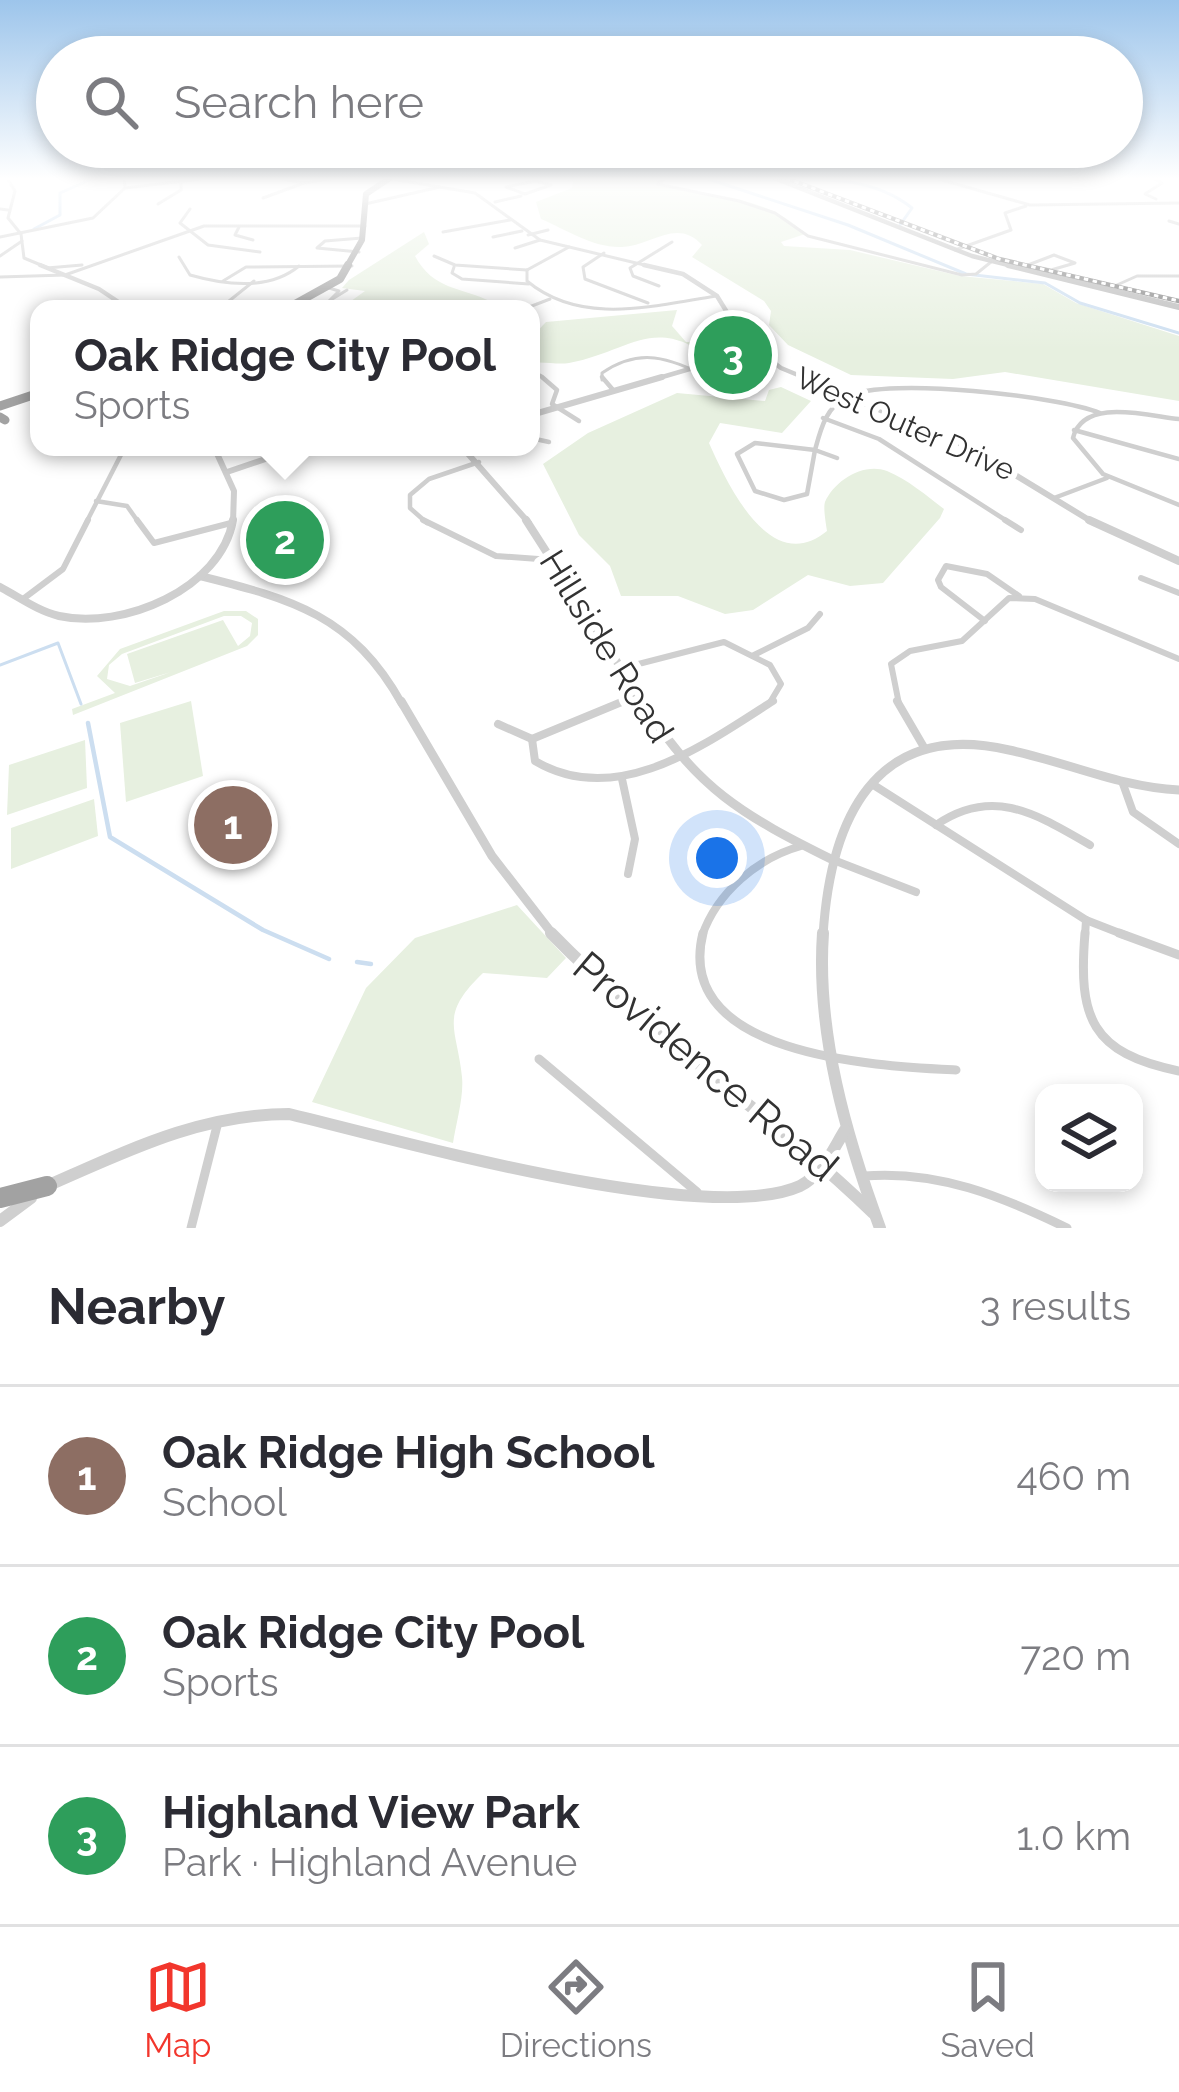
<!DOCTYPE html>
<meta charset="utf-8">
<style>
body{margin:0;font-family:Raleway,sans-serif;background:#f2f2f3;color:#2b2b33}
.controls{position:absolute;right:36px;bottom:36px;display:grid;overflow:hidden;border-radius:24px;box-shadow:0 6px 18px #0003}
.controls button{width:108px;height:108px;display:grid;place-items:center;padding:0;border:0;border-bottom:3px solid #e1e1e2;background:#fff;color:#2b2b33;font:60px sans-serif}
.you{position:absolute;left:717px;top:858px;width:42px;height:42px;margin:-30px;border:9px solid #fff;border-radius:50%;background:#1a73e8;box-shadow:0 0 0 18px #1a73e833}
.badge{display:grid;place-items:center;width:78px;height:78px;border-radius:50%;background:#f2362c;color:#fff;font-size:39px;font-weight:700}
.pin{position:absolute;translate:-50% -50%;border:6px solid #fff;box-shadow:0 3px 12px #0006}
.popup{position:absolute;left:30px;top:300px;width:510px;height:156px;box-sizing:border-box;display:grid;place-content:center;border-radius:24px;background:#fff;filter:drop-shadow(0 3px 9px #0005);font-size:39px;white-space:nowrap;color:#7c7c81}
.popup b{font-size:45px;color:#2b2b33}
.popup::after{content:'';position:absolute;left:50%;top:100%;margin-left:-24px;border:24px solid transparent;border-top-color:#fff}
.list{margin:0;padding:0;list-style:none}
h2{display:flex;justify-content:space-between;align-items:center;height:156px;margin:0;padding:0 48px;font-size:51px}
h2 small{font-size:39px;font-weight:400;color:#7c7c81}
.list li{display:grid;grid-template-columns:78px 1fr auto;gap:36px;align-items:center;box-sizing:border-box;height:180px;padding:0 48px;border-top:3px solid #e1e1e2}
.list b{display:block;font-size:45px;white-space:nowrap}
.list p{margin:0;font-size:39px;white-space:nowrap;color:#7c7c81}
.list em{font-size:39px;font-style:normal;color:#7c7c81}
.icon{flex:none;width:66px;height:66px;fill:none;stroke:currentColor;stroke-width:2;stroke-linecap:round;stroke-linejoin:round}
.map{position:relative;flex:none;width:1179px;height:1228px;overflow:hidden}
.search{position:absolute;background:#fff;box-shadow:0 6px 18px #0003;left:36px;right:36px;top:36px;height:132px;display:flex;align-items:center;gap:30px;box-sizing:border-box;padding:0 42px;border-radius:66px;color:#7c7c81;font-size:45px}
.sheet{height:696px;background:#fff}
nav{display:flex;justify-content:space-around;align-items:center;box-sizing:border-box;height:168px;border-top:3px solid #e1e1e2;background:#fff;font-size:33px;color:#7c7c81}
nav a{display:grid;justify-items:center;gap:6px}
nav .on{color:#f2362c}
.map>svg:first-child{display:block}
</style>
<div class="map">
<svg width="1179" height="1228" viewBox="0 0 1179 1228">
<rect width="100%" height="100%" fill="#fff"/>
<g fill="#e7f0e0" fill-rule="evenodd">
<path d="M563,178H668L660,186C710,196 767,195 805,234L781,242L784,246L850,250L960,276L1043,284L1076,303L1179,336V401L1005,372L953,379L851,375L788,345L769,325L771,311L764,301L692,257L702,245C677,217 649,247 622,247C593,248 567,230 541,219L536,202L572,188L573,182Z"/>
<path d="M424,232L429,244L415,256C433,290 461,287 492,302L489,309H340L365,291L342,288L349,280Z"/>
<path d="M677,310L672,326L686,342H742L762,358L717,364C656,311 630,352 569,363C557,365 544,361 531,363V338L546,322Z"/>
<path d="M781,387L811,401L782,433L720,423L709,443C727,483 770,578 827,531C826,524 823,508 825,502C834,481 863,462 887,471C907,479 927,496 944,509L940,518L883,583L850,586L808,575L753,610L725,614L678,596H621L610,566L579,535L543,464L588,433L677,393L765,401L769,390Z"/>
<path d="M224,611H246L258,619V635L247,646L73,715L72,709L115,693L97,676L120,649ZM224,616H241L252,623L250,636L238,646L223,620L127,654L135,683L171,672L130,686L107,679L109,665L122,654Z"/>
<polygon points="191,701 203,776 126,802 120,723"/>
<polygon points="85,740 87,788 7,815 9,765"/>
<polygon points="94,799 98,836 11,869 11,828"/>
<path d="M517,905L566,958L547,978L483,973C438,1016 457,1027 462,1077C464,1097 456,1123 453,1143L312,1102L366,988L415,938Z"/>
</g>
<path fill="#ccdef0" d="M300,512L308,518L313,550L308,555L257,546C262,525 280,516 300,512Z"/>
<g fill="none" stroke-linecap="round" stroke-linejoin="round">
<g stroke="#ccdef0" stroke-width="3">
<polyline points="705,178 848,225 966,274 1045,283 1080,303 1179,333"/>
<polyline points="744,178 774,180"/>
<path d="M783,179C829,179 874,178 912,208L900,225"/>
<polyline points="34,229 60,215 60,193 94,178"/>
<polyline points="0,665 58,643 81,704"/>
</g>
<g stroke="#ccdef0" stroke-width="4.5">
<polyline points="88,723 110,837 263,930 329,959"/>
<polyline points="357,962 371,964"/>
</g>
<g stroke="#cfcfcf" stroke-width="3">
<polyline points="277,178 304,183 334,178"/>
<polyline points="665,178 657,184 739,201 775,213 808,236 962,275 976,274 991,262"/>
<polyline points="935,178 1030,205 1179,203"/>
<polyline points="1153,178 1162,183 1145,194 1156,199"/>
<polygon points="535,181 551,185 525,194 506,187"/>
<polyline points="125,188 209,178"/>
<polyline points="263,198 304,183"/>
<polyline points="495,202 521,196"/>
<polyline points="158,204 181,190 181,183"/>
<polyline points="365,204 440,187"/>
<polyline points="0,209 8,210"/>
<polyline points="190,209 180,223 208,245 260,252"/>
<polyline points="1169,221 1179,224"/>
<polyline points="239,227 235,235 253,240"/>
<polyline points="443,232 510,220"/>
<polyline points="528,235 548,230"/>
<polyline points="0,237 93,218 125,188 124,178"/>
<polyline points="493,237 522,231"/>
<polyline points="515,248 540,240"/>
<polyline points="955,250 1011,230 1005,213 1026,206"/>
<polyline points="359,252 317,248 325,241 362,238"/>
<polyline points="604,253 583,267 585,279 648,303"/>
<polygon points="1054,255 1075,263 1051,270 1028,265"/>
<polyline points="0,256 22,241"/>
<polyline points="434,256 455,265 527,270"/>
<path d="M179,257L190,275C225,285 269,291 299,266"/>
<polyline points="454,267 452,273 462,279 529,284"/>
<polyline points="47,268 82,265"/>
<path d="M527,270V281C581,326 652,306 716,296"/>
<polyline points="527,270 569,247"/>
<polyline points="0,277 65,275 204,226 365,226"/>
<polyline points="223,281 246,267 352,266"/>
<polyline points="659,286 633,276 630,268 672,242"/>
<polyline points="329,288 339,291 329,301 347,290"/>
<polyline points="1108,289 1137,276 1179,276"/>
<polyline points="229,301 254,281"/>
<polyline points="524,309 550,299"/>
<polyline points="540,375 546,380"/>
<path d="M602,380V373C644,344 673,361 716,380"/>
</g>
<g stroke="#cfcfcf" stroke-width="4.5">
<polyline points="542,377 557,390 552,404 579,421"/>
<polyline points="602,377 614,391"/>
<polyline points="709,377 734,386"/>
<polyline points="823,418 879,439 1010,523"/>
<path d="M1179,419C1148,416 1083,397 1073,438L1103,474L1179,505"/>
<polyline points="1074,430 1179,459"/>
<polyline points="531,438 549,442"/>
<polygon points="755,443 815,450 807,494 784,500 755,491 737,454"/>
<path d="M837,458L815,450C821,428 826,407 848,396C888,377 1058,396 1100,413"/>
<polyline points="1054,498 1107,478"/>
<polyline points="96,501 127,506 139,523"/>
<polyline points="86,523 125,447"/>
<polyline points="427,523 410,508 410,495 429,479 479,462"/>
</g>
<g stroke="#cfcfcf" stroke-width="6">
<polyline points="137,520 154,543 231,523"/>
<polyline points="423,520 496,556 552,560"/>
<polyline points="1005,520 1021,530"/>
<polyline points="1141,578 1179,593"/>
<polyline points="23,599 63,569 88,520"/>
<polyline points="985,621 941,587 938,580 946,566 987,574 1019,596"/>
<polyline points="754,655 808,628 820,614"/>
<polyline points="619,669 724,642 770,665 781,684 769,704"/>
<polyline points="617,704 635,697"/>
<polyline points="899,704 891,664 910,651 962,641 1009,598 1035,599 1179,659"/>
</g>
<g stroke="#cfcfcf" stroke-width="8">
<polyline points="897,701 925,749"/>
<polyline points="498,724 532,739"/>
<path d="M532,739L535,761C616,809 703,746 773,701"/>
<polyline points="532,739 624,701"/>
<polyline points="622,779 635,839 628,874"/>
<polyline points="872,784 1086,920 1127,936"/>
<polyline points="1123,784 1133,812 1179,844"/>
<path d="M936,825C993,786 1036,814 1090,845"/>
<polyline points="836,861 916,892"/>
<path d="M702,936C717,892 758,858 801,846"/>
<polyline points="1085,936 1086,920"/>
</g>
<g stroke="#cfcfcf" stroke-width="9">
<path d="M703,933C672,1057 879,1066 956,1070"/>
<path d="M1085,933C1078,1018 1091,1053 1179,1071"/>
<polyline points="1119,933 1179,955"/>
<polyline points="539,1059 697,1192"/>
<path d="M864,1176C938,1170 1001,1196 1067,1228"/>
<polyline points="191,1228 217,1126"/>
</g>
<g stroke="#cfcfcf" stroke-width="3">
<polyline points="7,178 15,191 8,218 21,234 24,258 48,268"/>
<polyline points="386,178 475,193 540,240 657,268"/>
</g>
<g stroke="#cfcfcf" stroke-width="4.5">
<polyline points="40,265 99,289 129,309"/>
<polyline points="644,265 683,274 717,296 744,340 781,368 810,380"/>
<polyline points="652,380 693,368 768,360"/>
</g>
<g stroke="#cfcfcf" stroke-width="6">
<polyline points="802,377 971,448 1094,523"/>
<polyline points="531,415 662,377"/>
<polyline points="214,447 234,491 233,523"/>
<polyline points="462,447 529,523"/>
<polyline points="227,472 301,447"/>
</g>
<g stroke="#cfcfcf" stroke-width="8">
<polyline points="526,520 644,704"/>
<polyline points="1089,520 1179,561"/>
<path d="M200,576C293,599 353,616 402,704"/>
<path d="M0,587C19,597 38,611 59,616C123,630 221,589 233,520"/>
</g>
<g stroke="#cfcfcf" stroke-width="9">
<polyline points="401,701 492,856 554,936"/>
<path d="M642,701C695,788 744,816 833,860"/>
<path d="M823,936C830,822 873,719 1009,750C1067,762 1119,787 1179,790"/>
</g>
<g stroke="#cfcfcf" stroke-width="12">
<path d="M551,933C650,1035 771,1114 873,1213"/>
<path d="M823,933C816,1032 846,1136 880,1228"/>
<path d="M47,1186C127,1151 200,1114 289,1114C398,1140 706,1228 800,1186C823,1174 832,1151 845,1130"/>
<polyline points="0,1221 31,1198"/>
</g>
<polyline stroke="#bcbcbc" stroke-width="4.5" points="774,178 972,256 1020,268"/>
<polyline stroke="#bcbcbc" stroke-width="6" points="1008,265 1179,307"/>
<polyline stroke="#a2a2a2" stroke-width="6" points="346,268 362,240 366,194 390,178"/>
<polyline stroke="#a2a2a2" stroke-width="8" points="286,309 340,279 348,265"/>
<g stroke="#a2a2a2" stroke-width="9">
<polyline points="0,406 39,393"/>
<polyline points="0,417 5,420"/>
</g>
<polyline stroke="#a2a2a2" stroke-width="20" points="0,1198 47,1186"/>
<defs>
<polyline id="rail" points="786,178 999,259 1179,301"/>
</defs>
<use href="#rail" stroke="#878787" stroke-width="4.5"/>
<use href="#rail" stroke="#fff" stroke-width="3" stroke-dasharray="4.5" stroke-linecap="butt"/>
</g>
<linearGradient id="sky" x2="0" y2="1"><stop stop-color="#9dc5eb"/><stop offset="0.51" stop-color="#fff"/><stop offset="1" stop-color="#fff" stop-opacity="0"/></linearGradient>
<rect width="1179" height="350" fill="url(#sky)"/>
<g text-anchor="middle" stroke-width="12" stroke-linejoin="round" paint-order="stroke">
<g font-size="30" fill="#323232" stroke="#fff">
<text transform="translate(905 424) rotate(24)" y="10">West Outer Drive</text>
</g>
<g font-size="36" fill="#323232" stroke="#fff">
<text transform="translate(607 646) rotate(58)" y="13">Hillside Road</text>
</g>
<g font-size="42" fill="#323232" stroke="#fff">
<text transform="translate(706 1066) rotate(40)" y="15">Providence Road</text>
</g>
</g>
</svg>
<div class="controls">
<button><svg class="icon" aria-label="layers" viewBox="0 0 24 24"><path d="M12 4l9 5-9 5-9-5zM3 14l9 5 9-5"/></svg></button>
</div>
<div class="you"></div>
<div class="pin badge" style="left:233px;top:825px;background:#8d6e63">1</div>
<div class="pin badge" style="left:285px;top:540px;background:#2e9e5b">2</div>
<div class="popup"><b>Oak Ridge City Pool</b>Sports</div>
<div class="pin badge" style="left:733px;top:355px;background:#2e9e5b">3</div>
<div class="search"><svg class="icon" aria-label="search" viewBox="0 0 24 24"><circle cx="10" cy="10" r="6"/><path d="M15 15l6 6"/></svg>Search here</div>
</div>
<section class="sheet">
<h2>Nearby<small>3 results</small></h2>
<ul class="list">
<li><span class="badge" style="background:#8d6e63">1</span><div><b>Oak Ridge High School</b><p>School</p></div><em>460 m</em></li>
<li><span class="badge" style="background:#2e9e5b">2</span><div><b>Oak Ridge City Pool</b><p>Sports</p></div><em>720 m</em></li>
<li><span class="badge" style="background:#2e9e5b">3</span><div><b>Highland View Park</b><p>Park · Highland Avenue</p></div><em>1.0 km</em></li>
</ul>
</section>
<nav>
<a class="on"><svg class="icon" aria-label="map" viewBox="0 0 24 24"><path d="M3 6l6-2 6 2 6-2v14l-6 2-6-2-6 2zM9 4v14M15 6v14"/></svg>Map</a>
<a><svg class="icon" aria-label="directions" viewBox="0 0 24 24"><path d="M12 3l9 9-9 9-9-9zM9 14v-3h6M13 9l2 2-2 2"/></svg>Directions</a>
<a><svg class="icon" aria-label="saved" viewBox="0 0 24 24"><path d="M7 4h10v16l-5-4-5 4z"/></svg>Saved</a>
</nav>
